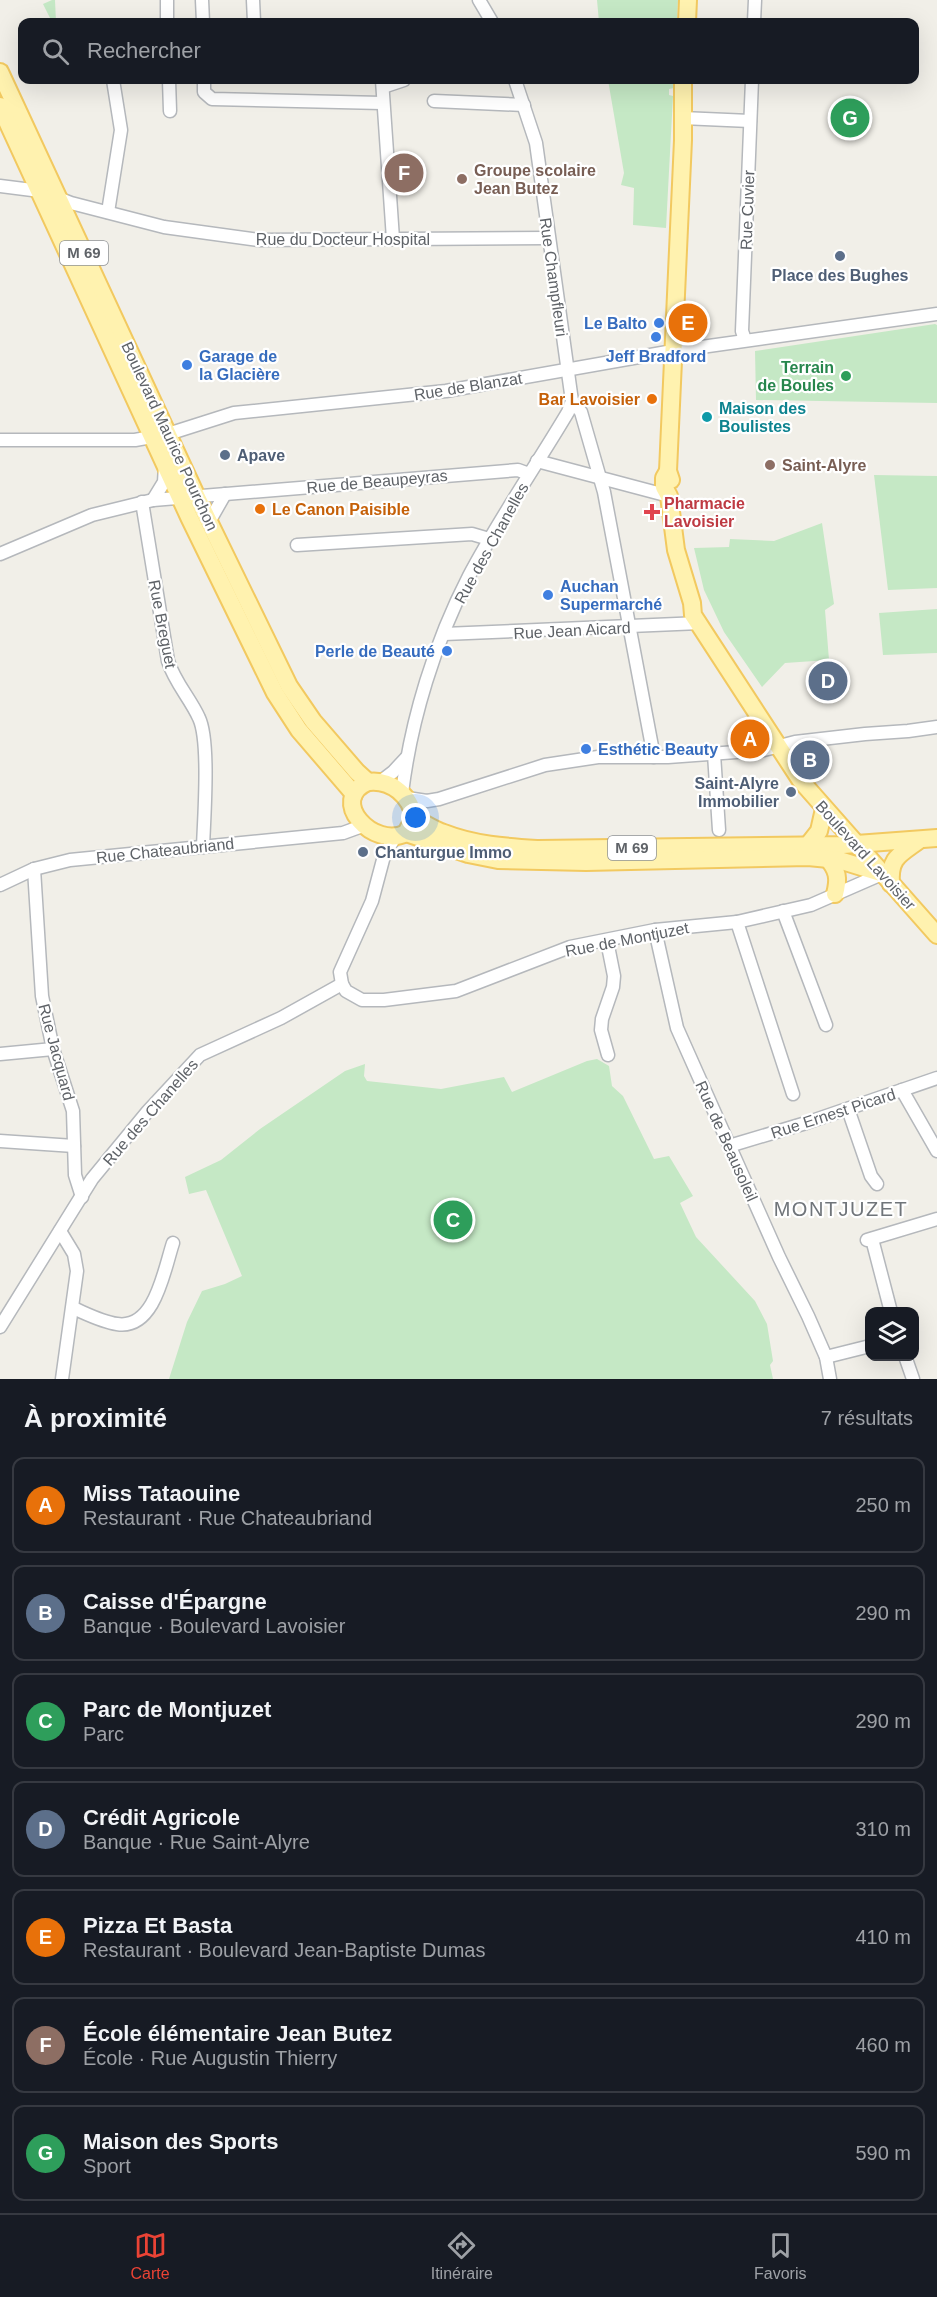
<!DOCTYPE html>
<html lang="fr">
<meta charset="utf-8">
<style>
body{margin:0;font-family:Helvetica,sans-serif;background:#242831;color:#f1f3f6}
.controls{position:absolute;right:18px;bottom:18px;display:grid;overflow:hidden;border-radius:12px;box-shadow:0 6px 24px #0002}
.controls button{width:54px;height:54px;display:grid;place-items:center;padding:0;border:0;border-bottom:2px solid #363941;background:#171b24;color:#f1f3f6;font:30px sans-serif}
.you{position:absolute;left:416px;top:818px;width:21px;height:21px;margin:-15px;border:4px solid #fff;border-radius:50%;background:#1a73e8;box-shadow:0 0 0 9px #1a73e833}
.badge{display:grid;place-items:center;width:39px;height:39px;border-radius:50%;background:#ea4335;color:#fff;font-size:20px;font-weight:700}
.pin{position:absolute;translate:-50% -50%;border:3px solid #fff;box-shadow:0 2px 6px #0006}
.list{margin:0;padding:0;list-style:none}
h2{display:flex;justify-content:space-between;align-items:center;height:78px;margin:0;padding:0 24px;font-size:26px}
h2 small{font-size:20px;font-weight:400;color:#9ea1a6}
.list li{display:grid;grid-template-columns:39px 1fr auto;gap:18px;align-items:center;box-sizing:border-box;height:96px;margin:0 12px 12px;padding:0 12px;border:2px solid #363941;border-radius:12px}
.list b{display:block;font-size:22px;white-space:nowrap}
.list p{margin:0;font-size:20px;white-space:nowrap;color:#9ea1a6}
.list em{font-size:20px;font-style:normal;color:#9ea1a6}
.icon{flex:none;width:33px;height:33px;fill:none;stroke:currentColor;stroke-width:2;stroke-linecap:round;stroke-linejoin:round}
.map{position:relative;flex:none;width:937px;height:1379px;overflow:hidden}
.search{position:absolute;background:#171b24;box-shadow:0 6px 24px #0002;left:18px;right:18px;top:18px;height:66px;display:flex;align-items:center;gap:15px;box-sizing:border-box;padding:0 21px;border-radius:12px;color:#9ea1a6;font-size:22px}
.sheet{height:834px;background:#171b24}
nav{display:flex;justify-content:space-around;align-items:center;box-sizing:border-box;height:84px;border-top:2px solid #363941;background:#171b24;font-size:16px;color:#9ea1a6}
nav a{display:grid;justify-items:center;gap:3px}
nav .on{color:#ea4335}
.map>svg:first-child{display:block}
</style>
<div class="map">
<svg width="937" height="1379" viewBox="0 0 937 1379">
<rect width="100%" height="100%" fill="#f1efe8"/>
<g fill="#c5e8c5">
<polygon points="52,0 55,0 56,22 52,22 43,4"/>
<polygon points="597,0 678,0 677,22 599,22"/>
<polygon points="608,80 674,80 674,88 669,89 669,95 673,96 666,228 633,225 634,188 621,185 624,173"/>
<polygon points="935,324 937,325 937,403 756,400 755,351"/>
<polygon points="874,475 937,476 937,588 888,590"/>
<polygon points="822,523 834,604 825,610 829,660 785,663 762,687 724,632 704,590 694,548 729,547 730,539 774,541"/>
<polygon points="937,609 937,653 883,655 879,613"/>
<polygon points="597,1059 609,1066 612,1086 623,1096 654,1159 669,1156 693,1196 680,1203 696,1237 755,1301 767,1324 773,1361 770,1365 773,1379 169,1379 187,1322 202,1291 225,1284 242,1276 206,1190 189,1194 185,1177 221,1160 260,1129 345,1071 365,1064 364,1076 367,1081 441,1089 504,1077 512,1092 587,1061"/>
</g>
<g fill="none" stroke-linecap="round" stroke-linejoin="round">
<defs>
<g id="minor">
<polyline points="167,0 167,22"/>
<polyline points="202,0 203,22"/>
<polyline points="253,0 254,22"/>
<polyline points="479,0 492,22"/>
<polyline points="754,22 755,0"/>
<polyline points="169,80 170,111"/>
<polyline points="204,80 204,92 212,99 382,103"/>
<polyline points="382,80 393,239"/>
<polyline points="383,87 404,80"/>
<polyline points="434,101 524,105"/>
<polyline points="682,118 750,121"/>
<polyline points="0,186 40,191 71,203 164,227 259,240 548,238"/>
<polyline points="108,212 121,130 113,80"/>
<polyline points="745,340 742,331 752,80"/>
<polyline points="572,401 581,412 604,492 654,757"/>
<polyline points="0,440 135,440 168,434 234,413 446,391 673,351 937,314"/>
<polyline points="537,461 669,496"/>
<polyline points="153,500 164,482 165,466"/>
<path d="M142,502L168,661C175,683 190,698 199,718C210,741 204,818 203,847"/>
<polyline points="209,522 225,494"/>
<polyline points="297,545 472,534 489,539"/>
<polyline points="0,554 92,515 153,500 518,470 529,474"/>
<polyline points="444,634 700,623"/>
<polyline points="714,754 719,830"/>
<polyline points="380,782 393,772 406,758"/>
<path d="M402,793C411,719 435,642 469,576C499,519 536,466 568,412L572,401L536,143L515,80"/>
<polyline points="407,798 427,801 439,799 545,765 598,757 668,757 764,750 795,742 865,734 908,731 937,727"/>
<polyline points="395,837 384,856 372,901 340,972 342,984 346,991 362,1000 384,1000 456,991 570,947 655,930 737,922 811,905 882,874"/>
<polyline points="34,869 42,996 53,1049 73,1111 75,1175 82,1197"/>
<polyline points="0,885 34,869 70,860 343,833 365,825"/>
<polyline points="783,911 826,1025"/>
<polyline points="737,922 793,1094"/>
<polyline points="655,930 677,1028 779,1257 808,1316 826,1357 830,1379"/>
<polyline points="607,941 614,976 613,987 602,1019 601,1030 608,1055"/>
<polyline points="0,1054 53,1049"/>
<polyline points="902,1090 937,1151"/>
<polyline points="848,1109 871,1176 877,1184"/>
<polyline points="0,1141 74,1146"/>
<polyline points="729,1146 806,1123 937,1078"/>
<polyline points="60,1231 74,1254 77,1271 62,1379"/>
<polyline points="872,1239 891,1312"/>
<polyline points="867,1240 937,1219"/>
<path d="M73,1308C87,1314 102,1322 117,1324C155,1330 164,1270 173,1243"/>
<polyline points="0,1327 92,1179 148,1111 200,1055 281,1018 342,984"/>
<polyline points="905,1356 913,1379"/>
<polyline points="826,1357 870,1346"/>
</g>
<g id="major">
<polyline points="687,22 688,0"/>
<polyline points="0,72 196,495 289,686 313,721 357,772 368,782"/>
<polyline points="0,106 189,517 275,693 299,730 354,794"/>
<polyline points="668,471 664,478 664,487 669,496 676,550 692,603 693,615 801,781 937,935"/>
<polyline points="671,480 668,471 683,140 683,80"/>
<path d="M368,782C391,779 411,796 414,818L406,833C374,850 327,800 368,782Z"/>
<path d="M414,818C424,823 434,830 444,833C474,845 507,847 538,849L843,845L937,838"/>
<polyline points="406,833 468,854 498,860 586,862 808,857 839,860 881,873"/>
<polyline points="808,845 819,831 824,809"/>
<path d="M827,858C838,870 839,879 835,894"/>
<path d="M891,884C889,858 899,855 918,841"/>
</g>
</defs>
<use href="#minor" stroke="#b5b8bc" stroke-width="15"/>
<use href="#major" stroke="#f2c960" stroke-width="20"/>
<use href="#minor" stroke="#fff" stroke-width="12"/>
<use href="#major" stroke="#fff2af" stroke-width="16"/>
</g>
<g fill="#8d6e63" stroke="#fff" stroke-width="2">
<circle cx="462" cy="179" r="6"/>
<circle cx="770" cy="465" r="6"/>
</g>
<g fill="#5c6f8a" stroke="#fff" stroke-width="2">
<circle cx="840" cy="256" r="6"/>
<circle cx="225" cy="455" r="6"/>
<circle cx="791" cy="792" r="6"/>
<circle cx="363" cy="852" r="6"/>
</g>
<g fill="#3f7fe0" stroke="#fff" stroke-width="2">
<circle cx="659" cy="323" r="6"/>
<circle cx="656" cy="337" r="6"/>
<circle cx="187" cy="365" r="6"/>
<circle cx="548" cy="595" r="6"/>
<circle cx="447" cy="651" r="6"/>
<circle cx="586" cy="749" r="6"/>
</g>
<circle fill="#2e9e5b" stroke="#fff" stroke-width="2" cx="846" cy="376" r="6"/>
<g fill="#e8710a" stroke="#fff" stroke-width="2">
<circle cx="652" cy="399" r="6"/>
<circle cx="260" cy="509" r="6"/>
</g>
<circle fill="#0f9aa8" stroke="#fff" stroke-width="2" cx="707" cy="417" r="6"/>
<path fill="#e0444e" stroke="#fff" stroke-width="2" d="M649 503h6v6h6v6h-6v6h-6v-6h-6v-6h6z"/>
<g text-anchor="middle" stroke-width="4.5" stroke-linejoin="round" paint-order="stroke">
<g fill="#fff" stroke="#8f9295" stroke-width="1.5">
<rect x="60" y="241" width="48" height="24" rx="4.5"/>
<rect x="608" y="836" width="48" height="24" rx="4.5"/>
</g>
<g font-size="15" font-weight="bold" fill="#5f6368">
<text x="84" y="258">M 69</text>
<text x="632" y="853">M 69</text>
</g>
<g font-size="16" font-weight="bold" fill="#785e54" stroke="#fff" text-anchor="start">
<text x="474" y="176">Groupe scolaire<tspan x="474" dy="18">Jean Butez</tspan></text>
<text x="782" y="471">Saint-Alyre</text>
</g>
<g font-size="16" fill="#5f6368" stroke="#fff">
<text transform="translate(747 210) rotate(-88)" y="6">Rue Cuvier</text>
<text x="343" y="245">Rue du Docteur Hospital</text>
<text transform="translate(554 277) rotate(82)" y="6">Rue Champfleuri</text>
<text transform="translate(468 386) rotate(-9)" y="6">Rue de Blanzat</text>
<text transform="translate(170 436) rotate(65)" y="6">Boulevard Maurice Pourchon</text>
<text transform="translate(377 481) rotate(-5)" y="6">Rue de Beaupeyras</text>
<text transform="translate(491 543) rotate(-61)" y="6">Rue des Chanelles</text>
<text transform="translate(163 624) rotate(79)" y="6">Rue Breguet</text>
<text transform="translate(572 630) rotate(-3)" y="6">Rue Jean Aicard</text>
<text transform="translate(165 850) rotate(-6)" y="6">Rue Chateaubriand</text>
<text transform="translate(866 855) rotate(48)" y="6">Boulevard Lavoisier</text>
<text transform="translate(627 939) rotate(-11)" y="6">Rue de Montjuzet</text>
<text transform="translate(57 1052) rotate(75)" y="6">Rue Jacquard</text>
<text transform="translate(150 1112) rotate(-49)" y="6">Rue des Chanelles</text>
<text transform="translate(833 1113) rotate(-18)" y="6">Rue Ernest Picard</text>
<text transform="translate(727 1141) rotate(66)" y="6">Rue de Beausoleil</text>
</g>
<g font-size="16" font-weight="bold" fill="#4e5e75" stroke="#fff" text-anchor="start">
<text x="840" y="281" text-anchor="middle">Place des Bughes</text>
<text x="237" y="461">Apave</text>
<text x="779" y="789" text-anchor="end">Saint-Alyre<tspan x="779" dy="18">Immobilier</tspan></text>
<text x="375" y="858">Chanturgue Immo</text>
</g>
<g font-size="16" font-weight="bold" fill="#366cbe" stroke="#fff" text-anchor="start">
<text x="647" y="329" text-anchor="end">Le Balto</text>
<text x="199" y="362">Garage de<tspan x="199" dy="18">la Glacière</tspan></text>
<text x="656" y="362" text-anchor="middle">Jeff Bradford</text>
<text x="560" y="592">Auchan<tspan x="560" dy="18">Supermarché</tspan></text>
<text x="435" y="657" text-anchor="end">Perle de Beauté</text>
<text x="598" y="755">Esthétic Beauty</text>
</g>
<g font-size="16" font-weight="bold" fill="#27864d" stroke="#fff" text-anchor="end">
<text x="834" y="373">Terrain<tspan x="834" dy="18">de Boules</tspan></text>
</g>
<g font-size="16" font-weight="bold" fill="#c56008" stroke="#fff" text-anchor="end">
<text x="640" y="405">Bar Lavoisier</text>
<text x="272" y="515" text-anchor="start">Le Canon Paisible</text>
</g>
<g font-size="16" font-weight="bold" fill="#0d838f" stroke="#fff" text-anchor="start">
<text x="719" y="414">Maison des<tspan x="719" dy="18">Boulistes</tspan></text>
</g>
<g font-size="16" font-weight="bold" fill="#be3a42" stroke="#fff" text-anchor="start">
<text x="664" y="509">Pharmacie<tspan x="664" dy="18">Lavoisier</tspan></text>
</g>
<g font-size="20" letter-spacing="1.5" fill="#70757a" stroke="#fff">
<text x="841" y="1216">MONTJUZET</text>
</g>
</g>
</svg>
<div class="controls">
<button><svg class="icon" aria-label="layers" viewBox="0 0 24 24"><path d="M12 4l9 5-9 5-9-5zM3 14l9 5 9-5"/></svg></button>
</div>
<div class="you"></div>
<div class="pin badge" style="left:750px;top:739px;background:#e8710a">A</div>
<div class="pin badge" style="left:810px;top:760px;background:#5c6f8a">B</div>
<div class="pin badge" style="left:453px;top:1220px;background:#2e9e5b">C</div>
<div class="pin badge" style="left:828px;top:681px;background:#5c6f8a">D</div>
<div class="pin badge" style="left:688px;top:323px;background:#e8710a">E</div>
<div class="pin badge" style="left:404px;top:173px;background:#8d6e63">F</div>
<div class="pin badge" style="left:850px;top:118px;background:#2e9e5b">G</div>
<div class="search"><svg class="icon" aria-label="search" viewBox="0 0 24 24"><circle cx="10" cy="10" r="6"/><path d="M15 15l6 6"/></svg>Rechercher</div>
</div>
<section class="sheet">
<h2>À proximité<small>7 résultats</small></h2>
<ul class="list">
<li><span class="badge" style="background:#e8710a">A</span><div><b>Miss Tataouine</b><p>Restaurant · Rue Chateaubriand</p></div><em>250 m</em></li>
<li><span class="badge" style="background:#5c6f8a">B</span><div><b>Caisse d'Épargne</b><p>Banque · Boulevard Lavoisier</p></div><em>290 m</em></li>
<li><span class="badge" style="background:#2e9e5b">C</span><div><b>Parc de Montjuzet</b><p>Parc</p></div><em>290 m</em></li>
<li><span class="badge" style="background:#5c6f8a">D</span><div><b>Crédit Agricole</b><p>Banque · Rue Saint-Alyre</p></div><em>310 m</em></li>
<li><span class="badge" style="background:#e8710a">E</span><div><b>Pizza Et Basta</b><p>Restaurant · Boulevard Jean-Baptiste Dumas</p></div><em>410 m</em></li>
<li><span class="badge" style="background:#8d6e63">F</span><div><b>École élémentaire Jean Butez</b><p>École · Rue Augustin Thierry</p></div><em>460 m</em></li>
<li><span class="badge" style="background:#2e9e5b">G</span><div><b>Maison des Sports</b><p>Sport</p></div><em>590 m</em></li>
</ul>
</section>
<nav>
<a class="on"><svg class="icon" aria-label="map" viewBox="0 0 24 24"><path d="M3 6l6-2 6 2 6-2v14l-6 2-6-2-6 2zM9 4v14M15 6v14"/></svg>Carte</a>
<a><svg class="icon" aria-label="directions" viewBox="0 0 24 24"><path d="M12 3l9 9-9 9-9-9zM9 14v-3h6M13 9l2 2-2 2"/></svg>Itinéraire</a>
<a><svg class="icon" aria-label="saved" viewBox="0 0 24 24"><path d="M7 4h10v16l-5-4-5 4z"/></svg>Favoris</a>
</nav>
